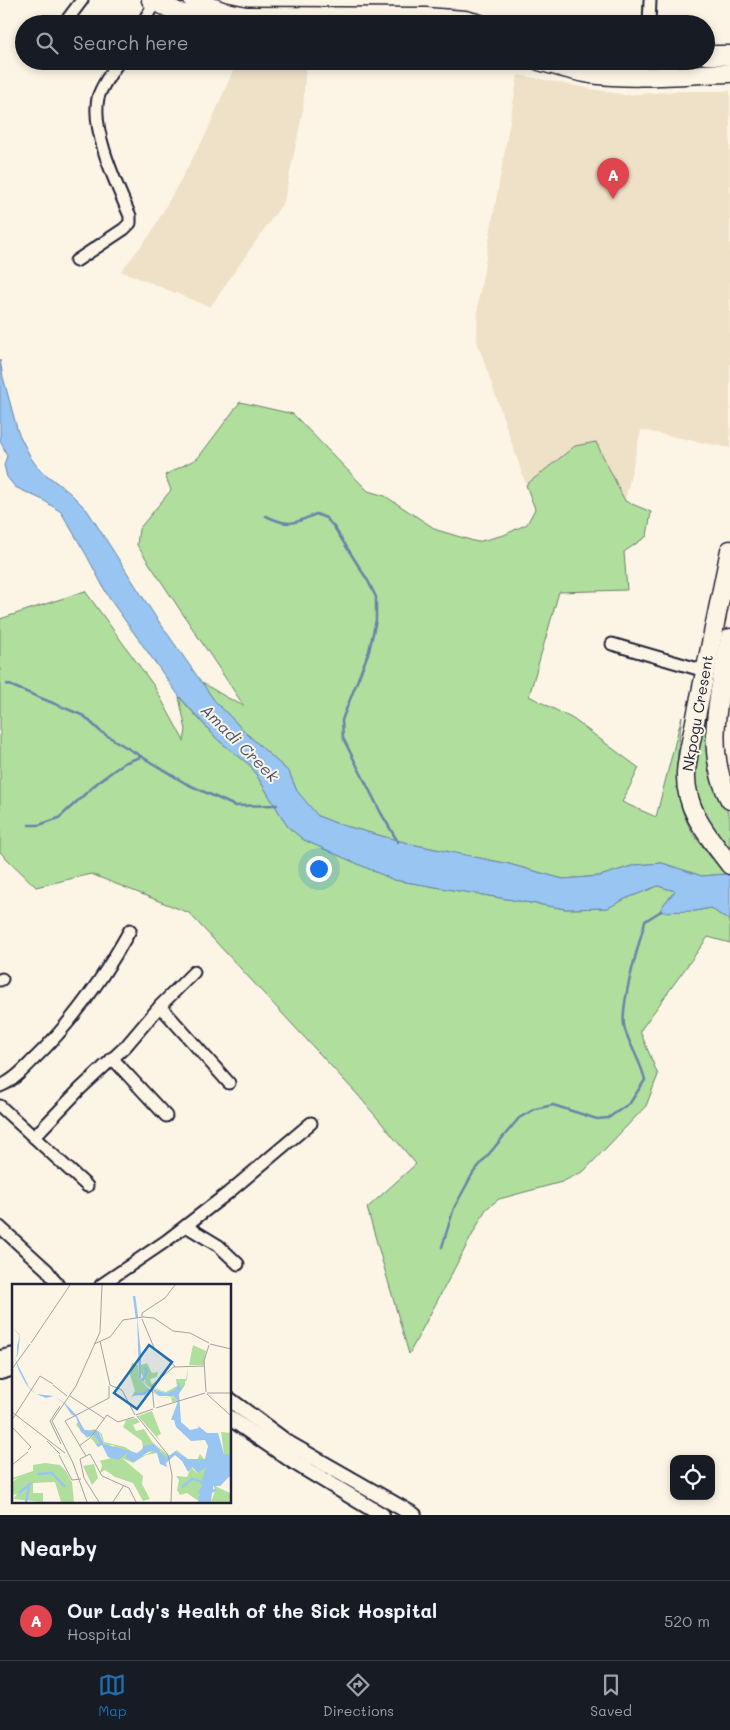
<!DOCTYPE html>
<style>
body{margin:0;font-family:Mali,sans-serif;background:#242831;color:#f1f3f6}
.controls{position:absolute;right:15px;bottom:15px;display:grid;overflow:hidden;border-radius:10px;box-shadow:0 2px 8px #0003}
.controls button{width:45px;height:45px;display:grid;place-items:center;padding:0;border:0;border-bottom:1px solid #363941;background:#171b24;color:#f1f3f6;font:25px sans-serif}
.you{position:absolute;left:318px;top:868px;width:18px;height:18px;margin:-12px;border:4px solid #fff;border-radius:50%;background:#1a73e8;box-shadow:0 0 0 8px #1a73e833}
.badge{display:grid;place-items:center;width:32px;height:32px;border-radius:50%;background:#1f6fb2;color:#fff;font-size:16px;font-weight:700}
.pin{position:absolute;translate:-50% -41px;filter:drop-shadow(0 1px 2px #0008)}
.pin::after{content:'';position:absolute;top:26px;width:18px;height:15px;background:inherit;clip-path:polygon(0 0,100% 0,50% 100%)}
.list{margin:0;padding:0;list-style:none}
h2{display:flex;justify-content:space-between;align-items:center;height:65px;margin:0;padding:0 20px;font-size:21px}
h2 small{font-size:16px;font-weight:400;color:#9ea1a6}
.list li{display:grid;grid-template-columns:32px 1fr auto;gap:15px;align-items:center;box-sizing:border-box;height:80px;padding:0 20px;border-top:1px solid #363941}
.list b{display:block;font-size:19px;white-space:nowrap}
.list p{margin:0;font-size:16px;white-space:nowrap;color:#9ea1a6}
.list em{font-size:16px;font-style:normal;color:#9ea1a6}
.icon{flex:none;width:28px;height:28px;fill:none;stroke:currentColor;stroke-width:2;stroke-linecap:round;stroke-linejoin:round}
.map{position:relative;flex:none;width:730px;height:1515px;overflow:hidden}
.search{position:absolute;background:#171b24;box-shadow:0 2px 8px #0003;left:15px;right:15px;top:15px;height:55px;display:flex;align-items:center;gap:12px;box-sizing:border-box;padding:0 18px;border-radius:28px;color:#9ea1a6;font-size:19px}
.sheet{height:145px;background:#171b24}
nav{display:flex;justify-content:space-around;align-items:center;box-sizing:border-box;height:70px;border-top:1px solid #363941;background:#171b24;font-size:14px;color:#9ea1a6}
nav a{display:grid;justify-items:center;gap:2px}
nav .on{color:#1f6fb2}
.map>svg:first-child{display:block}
</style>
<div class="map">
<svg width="730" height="1515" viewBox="0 0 730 1515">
<rect width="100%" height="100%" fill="#fcf5e5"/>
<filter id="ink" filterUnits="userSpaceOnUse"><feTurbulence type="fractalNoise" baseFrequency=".02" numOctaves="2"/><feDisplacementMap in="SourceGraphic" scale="10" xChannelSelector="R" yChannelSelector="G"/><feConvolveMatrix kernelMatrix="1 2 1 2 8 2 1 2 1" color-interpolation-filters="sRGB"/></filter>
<g filter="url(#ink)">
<g fill="#efe0c8">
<polygon points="237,61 306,61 303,111 284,201 210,307 121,271 150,235 206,134"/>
<polygon points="518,75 624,95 679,91 730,91 730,448 641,430 625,501 595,442 575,446 526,485 477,341 478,303"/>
</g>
<g fill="#b0de9d" stroke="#69806c">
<path d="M240,402L293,414L368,491L385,496L437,530L477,542L504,535L527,524L535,509L526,485L575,446L596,442L625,501L651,512L647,536L624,552L627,590L559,592L529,696L573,719L639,768L622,802L656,817L682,716C678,752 671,788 687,822C692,835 703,846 711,858L730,853V871L725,874L702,876L662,863L635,865L600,876L563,879L509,864L411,844L338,824L318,816L307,805L297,791L289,772L247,734L214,700L201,682L226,697L244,706L137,545L139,529L171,490L165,475L198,458Z"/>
<polygon points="85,591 154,686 184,741 186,730 179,697 218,740 251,766 288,827 304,840 394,880 566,909 607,908 625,899 658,886 675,891 664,904 695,911 711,908 723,917 730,920 730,943 708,937 640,1031 658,1075 646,1106 584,1171 562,1182 499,1199 486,1209 409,1354 367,1208 416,1164 357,1094 189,913 91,874 36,887 0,852 0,619"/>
<polygon points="713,668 717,668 708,717 706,744 712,779 730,817 730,850 705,820 694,792 694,765"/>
</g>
<polygon fill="#98c5f2" stroke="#6984a9" points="0,360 3,377 18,432 31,458 39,469 70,493 87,510 155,616 214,700 247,734 289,772 297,791 318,816 338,824 411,844 509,864 563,879 600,876 635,865 662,863 702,876 725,874 730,871 730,920 723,917 711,908 695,911 659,912 664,904 675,891 658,886 625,899 608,908 566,909 394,880 304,840 288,827 251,766 218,740 179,696 109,598 87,556 61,512 43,500 15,487 7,477 4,465 7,456 0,440"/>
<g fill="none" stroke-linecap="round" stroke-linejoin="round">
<g stroke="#6984a9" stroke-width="2.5">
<path d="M266,516C289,527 293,524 316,514L326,518L334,527L368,581L376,597V620L369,651L342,720L343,738L381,813L398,842"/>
<polyline points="7,684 84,716 101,732 185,783 235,806 277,805"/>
<polyline points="29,825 39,825 59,818 97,783 124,763 140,757"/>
<path d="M442,1247L454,1208L473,1173L519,1118L535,1109L553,1105L597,1119L608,1118L630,1103L645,1080C641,1062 631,1048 625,1030C618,1010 639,945 645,921L661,911"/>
</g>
<defs>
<g id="minor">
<polyline points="64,24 82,0"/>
<polyline points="142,24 155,2"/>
<polyline points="649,24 650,0"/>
<path d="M76,261L124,229L130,223V216C117,185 91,132 98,98C101,86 112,72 119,61"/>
<polyline points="612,644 705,671"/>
<polyline points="0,980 2,979"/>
<polyline points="160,1006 229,1083"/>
<polyline points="112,1058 166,1116"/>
<path d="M0,1086C13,1081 23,1070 33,1060C72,1023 104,977 130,930"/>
<polyline points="0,1106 87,1186"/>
<polyline points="34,1137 80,1089 126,1046 160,1006 194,972"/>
<polyline points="186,1226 219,1246 238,1264"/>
<polyline points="0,1227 47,1270 58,1285"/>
<polyline points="101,1285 166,1241 228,1193 311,1123"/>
</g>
<g id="tertiary">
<polyline points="0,1358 14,1355"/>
<polyline points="0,1372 14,1368"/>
<polyline points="230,1400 288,1443 414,1515"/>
<polyline points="230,1418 294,1462 382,1515"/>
</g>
<g id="primary">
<polyline points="151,0 178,12 214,24"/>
<polyline points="193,0 222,11 246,16 426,17 465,20 480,24"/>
<polyline points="706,55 730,55"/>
<path d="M539,61C556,66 573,71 591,74C637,80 684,74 730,73"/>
<path d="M730,550L689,751C688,759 686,767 686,774C685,811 709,837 730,865"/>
<path d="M730,638C720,689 703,752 730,800"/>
</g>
</defs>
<use href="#minor" stroke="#22223b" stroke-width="15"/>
<use href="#tertiary" stroke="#22223b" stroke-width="18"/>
<use href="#primary" stroke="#22223b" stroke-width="21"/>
<use href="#minor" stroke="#fcf5e5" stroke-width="11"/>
<use href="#tertiary" stroke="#fcf5e5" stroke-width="14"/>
<use href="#primary" stroke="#fcf5e5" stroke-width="18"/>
</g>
</g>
<g text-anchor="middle" stroke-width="4" stroke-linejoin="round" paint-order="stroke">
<g font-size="15" fill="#22223b" stroke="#fcf5e5">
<text transform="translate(698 713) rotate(-80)" y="5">Nkpogu Cresent</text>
</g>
<g font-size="16" font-style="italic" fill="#455372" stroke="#fcf5e5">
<text transform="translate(240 743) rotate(45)" y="6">Amadi Creek</text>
</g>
</g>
<g transform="translate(12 1284)">
<rect width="219" height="219" fill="#fcf5e5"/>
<path d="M181,61L194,67L192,81H177ZM120,79L126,81L127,94L135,103L150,114L160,112L166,117L160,118L159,113L151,114L138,107L119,113L123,107L117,87ZM135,79L140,89L146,88L145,93L138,95L141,104L154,108L165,102L164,95H174L176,82L175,95L173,98V101L167,110L163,107L154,109L151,108L140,105L135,101L128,87L129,81ZM140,127L149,150L145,152L149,158L126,132ZM124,134L128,138L121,141L124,147L132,145L141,159L157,172L165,166L176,175L185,176L188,170L192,175L185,176L176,175L165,167L155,175L151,174L149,167L125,169L131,164L130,157L111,143L114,136ZM66,138L70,147L73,150L77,151L81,147L72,148L67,138L73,146L77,147L82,145L86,147L90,150L92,158L113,163L121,168H108L101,161L93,162L88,150L85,147L91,163H103L106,172L114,169L121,174L128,173L144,166L145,169L134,171L121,179L110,174L131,192L130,200L138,215L131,217L121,199L103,193L93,186L88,189L90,181L88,177L83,178L99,174L90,161L86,163L79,154L84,146L75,154L64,141ZM209,148L219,149L218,170H212ZM33,179L48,181L54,187L60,198L62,218H49L43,198L21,199V209H31V218L1,215L5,210L0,211V198L6,194L0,196V194L21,187V181ZM82,180L86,194L80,201L71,182ZM179,183L185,189L192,183L195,184L188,218L175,209L168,211L165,206L167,196L164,192L175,193ZM201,201L218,209L219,218H199L203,207Z" fill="#b0de9d"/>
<path d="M125,31L129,69V94L139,105L154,109L163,106L166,101L165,99V97L168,100V104L172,100L167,109L169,138L178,146L187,144L185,141L195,149H206L212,170H219V191L208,202H201V205L206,206L200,209L199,218H186L188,209L185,210L190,202L187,196L190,197L194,183L186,189L180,183L176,188L170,177L163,171L154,179L155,183L148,180L145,169L139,166L122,178L114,174L115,169L106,176L96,173L90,161L86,163L84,160L88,159L82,151L76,153L69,148L64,133L59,130L52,119L42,112L34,114L24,110L19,106L14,100L7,87L3,75L5,70V62L8,51L0,43L8,52L6,70L3,75L17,103L24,110L42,112L53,119L65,132L72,146L86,147L92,160L125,169L130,167L131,162L142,160L154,174L164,167L176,175H193L196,162L193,156L179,157L164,143L162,136H159L166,117L161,112H147L127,94Z" fill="#98c5f2"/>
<path fill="none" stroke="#98c5f2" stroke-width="2.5" d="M122,12L125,34M130,97L135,88L133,83M122,110H132L137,105M26,190L40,189L53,203M170,203L180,195L188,197M7,209L19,199M14,218L17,202"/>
<path fill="none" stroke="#a5a1a1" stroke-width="1" d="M130,33V29L153,14L163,1M131,33L142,34L161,47L178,49L197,59M130,35L143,66L163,82L140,101L142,124M88,57L98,101M19,59L58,1M82,60L98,53L111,36L131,33M198,60L219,65M162,83L192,82M0,85L18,60M41,101L55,112M98,101L110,106L123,131M194,108L192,77L197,61M195,109H219M195,110L219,132M58,112L93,135M48,122L38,137L49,160M144,124L193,109M0,128L53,169M124,131L141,125M125,132L156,171L160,191L159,218M0,136L28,92L41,100M0,143L19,163L16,166M35,157L48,170M67,162L78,154L95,131L106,138L122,133M47,171L60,196L69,195M74,172L53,137L97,114V102M0,181L16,168M75,218L61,179L40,137L64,102L88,48L90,1M87,218L72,194L68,175L78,170L90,192L117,204L124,218M101,218L112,201"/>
<path fill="#1f6fb2" fill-opacity="0.15" stroke="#1f6fb2" stroke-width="2.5" d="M137,61L160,78L125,125L102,109Z"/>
<rect width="219" height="219" fill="none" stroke="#22223b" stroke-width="2.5"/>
</g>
</svg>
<div class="controls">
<button><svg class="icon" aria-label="locate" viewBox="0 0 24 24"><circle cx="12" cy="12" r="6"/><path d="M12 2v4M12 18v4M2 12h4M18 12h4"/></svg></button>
</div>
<div class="you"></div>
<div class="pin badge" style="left:613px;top:199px;background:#e0444e">A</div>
<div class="search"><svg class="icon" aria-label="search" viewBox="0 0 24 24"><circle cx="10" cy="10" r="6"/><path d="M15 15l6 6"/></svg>Search here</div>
</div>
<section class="sheet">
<h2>Nearby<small></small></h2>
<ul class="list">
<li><span class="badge" style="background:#e0444e">A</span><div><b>Our Lady's Health of the Sick Hospital</b><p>Hospital</p></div><em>520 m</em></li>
</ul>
</section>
<nav>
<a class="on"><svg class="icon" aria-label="map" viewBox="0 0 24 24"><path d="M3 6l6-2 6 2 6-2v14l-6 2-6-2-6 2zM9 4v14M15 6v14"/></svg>Map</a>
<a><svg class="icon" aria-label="directions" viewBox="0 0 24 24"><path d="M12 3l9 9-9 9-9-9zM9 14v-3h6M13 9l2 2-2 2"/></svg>Directions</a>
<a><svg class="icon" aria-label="saved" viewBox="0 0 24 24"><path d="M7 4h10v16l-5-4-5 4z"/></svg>Saved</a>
</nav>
